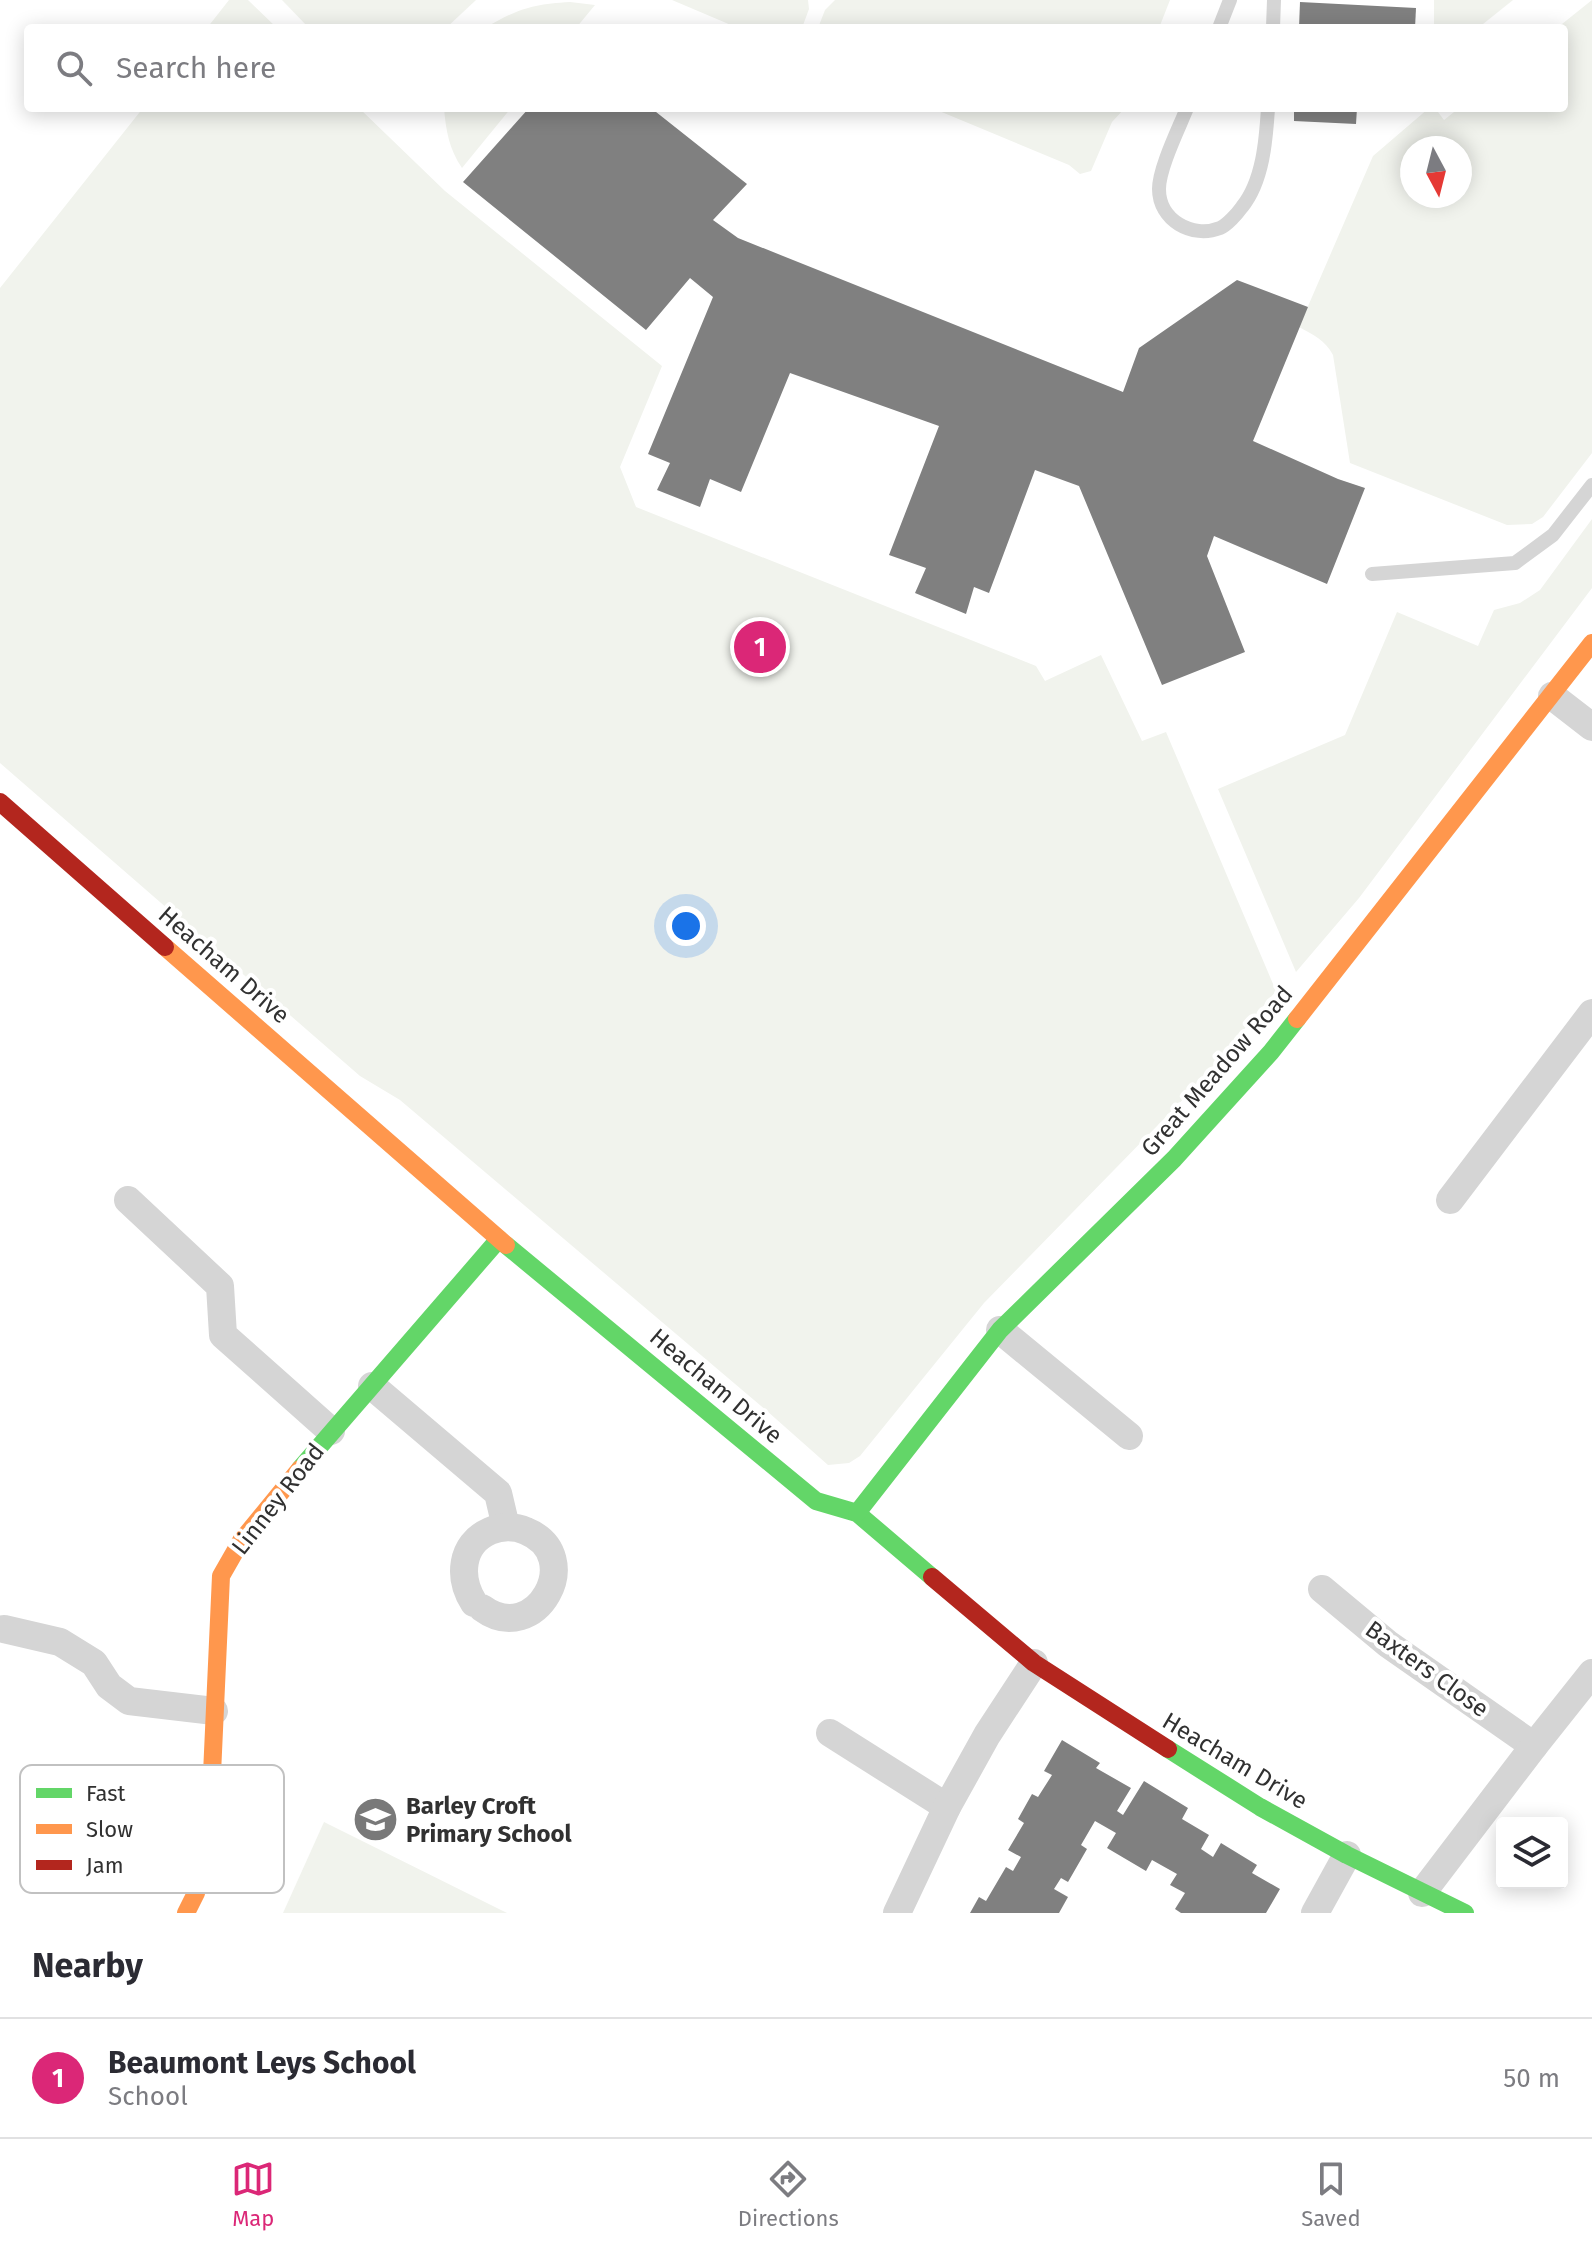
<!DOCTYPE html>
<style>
body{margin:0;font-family:"Fira Sans",sans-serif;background:#f7f7f7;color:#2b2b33}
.controls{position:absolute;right:24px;bottom:24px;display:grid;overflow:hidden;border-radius:8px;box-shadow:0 4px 20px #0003}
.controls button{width:72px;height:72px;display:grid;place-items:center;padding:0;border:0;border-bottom:2px solid #e1e1e2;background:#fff;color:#2b2b33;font:40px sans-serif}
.compass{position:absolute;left:1400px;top:136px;width:72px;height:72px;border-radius:50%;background:#fff;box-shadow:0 4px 20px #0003;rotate:173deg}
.you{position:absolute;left:686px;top:926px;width:28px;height:28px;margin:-20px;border:6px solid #fff;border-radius:50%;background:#1a73e8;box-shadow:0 0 0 12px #1a73e833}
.badge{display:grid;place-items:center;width:52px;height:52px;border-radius:50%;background:#db2777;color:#fff;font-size:26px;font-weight:700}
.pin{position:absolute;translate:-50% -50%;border:4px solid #fff;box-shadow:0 2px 8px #0006}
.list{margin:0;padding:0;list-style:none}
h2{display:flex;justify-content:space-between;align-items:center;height:104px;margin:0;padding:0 32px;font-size:34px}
h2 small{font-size:26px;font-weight:400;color:#7c7c81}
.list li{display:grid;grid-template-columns:52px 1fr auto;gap:24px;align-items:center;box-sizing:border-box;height:120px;padding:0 32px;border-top:2px solid #e1e1e2}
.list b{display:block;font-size:30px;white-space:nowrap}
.list p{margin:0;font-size:26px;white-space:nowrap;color:#7c7c81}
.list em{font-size:26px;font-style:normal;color:#7c7c81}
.icon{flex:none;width:44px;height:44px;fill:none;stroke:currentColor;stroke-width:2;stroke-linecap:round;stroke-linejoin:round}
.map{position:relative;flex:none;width:1592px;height:1913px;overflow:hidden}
.search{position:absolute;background:#fff;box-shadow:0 4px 20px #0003;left:24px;right:24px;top:24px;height:88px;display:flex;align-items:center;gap:20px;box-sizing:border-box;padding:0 28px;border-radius:8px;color:#7c7c81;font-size:30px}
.sheet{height:224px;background:#fff}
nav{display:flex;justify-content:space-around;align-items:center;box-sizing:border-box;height:112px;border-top:2px solid #e1e1e2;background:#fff;font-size:22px;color:#7c7c81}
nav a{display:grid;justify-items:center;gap:4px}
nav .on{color:#db2777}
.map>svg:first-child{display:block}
</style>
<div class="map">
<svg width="1592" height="1913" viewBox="0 0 1592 1913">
<rect width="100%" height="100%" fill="#fff"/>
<g fill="#f1f3ed" fill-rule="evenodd">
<polygon points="229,0 248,0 277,28 207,28"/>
<polygon points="282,0 476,0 446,28 309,28"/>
<polygon points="672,0 808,0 809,9 802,28 738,28"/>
<polygon points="835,0 1170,0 1159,28 818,28 825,10"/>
<polygon points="1434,0 1513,0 1478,28 1434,28"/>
<path d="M1592,0V453L1543,517L1532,524L1507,525L1350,463L1333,355C1325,340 1314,335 1299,327L1373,156L1429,108H1435L1444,120L1459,108H1564V28H1557ZM1412,148H1460V196H1412Z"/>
<path d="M570,2L595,5L576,28H485C517,9 533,4 570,2Z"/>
<polygon points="143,108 359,108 445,191 662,366 620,467 636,507 1036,666 1045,681 1101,655 1142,741 1166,732 1276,991 1201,1081 984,1303 860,1456 849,1463 828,1465 767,1411 400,1100 360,1076 0,763 0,288"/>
<path d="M444,108H511L462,168C449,149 446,131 444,108Z"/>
<polygon points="932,108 1125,108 1112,122 1091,171 1080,174 1069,165"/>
<polygon points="1592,519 1592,588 1359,898 1296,972 1218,789 1345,735 1397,612 1478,646 1494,610 1520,603 1540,590"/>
<polygon points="324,1822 507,1913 283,1913"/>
</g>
<g fill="#808080">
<polygon points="1300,2 1416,8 1415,28 1299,28"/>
<polygon points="529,108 651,108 747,184 713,220 738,238 1123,392 1139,348 1237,280 1308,307 1253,441 1338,479 1365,488 1327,584 1214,536 1207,556 1245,652 1162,685 1079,486 1035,470 989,593 974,587 966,614 915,593 926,568 889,555 939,426 790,373 741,492 710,479 700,507 657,490 670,463 648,454 713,297 690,278 646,330 463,182"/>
<polygon points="1294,108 1357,108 1356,124 1294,121"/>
<polygon points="1062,1740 1100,1763 1096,1768 1131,1788 1117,1811 1123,1815 1144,1781 1188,1808 1182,1819 1209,1835 1201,1849 1213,1857 1221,1843 1257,1865 1252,1873 1280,1889 1266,1913 1181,1913 1175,1909 1185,1893 1170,1885 1177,1874 1152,1860 1146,1871 1107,1848 1116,1833 1095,1821 1081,1845 1087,1849 1068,1882 1061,1878 1054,1889 1068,1897 1059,1913 970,1913 979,1897 986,1901 1006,1867 1013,1871 1021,1857 1008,1850 1024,1823 1018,1819 1032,1794 1038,1797 1052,1775 1044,1771"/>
</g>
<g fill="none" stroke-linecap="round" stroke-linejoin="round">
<g stroke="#d5d5d5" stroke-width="14">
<polyline points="1219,28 1230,0"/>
<polyline points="1273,28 1274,0"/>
<path d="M1187,108C1179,128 1159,168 1159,189C1159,220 1192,239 1220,228C1227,225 1237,214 1242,207C1263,181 1266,140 1268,108"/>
<polyline points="1372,574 1515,563 1553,535 1592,485"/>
</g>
<g stroke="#d5d5d5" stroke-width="28">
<polyline points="1552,696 1592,727"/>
<polyline points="128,1200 220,1286 223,1335 331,1431"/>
<polyline points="1450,1200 1592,1013"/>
<polyline points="1000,1330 1129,1436"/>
<polyline points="372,1386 498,1493 506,1527"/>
<polyline points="1322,1589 1388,1644 1534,1746"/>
<path d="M474,1603C458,1578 460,1544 490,1531C501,1526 515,1526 526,1531C587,1556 536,1648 482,1608"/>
<polyline points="4,1629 60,1642 94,1663 109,1686 129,1701 214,1711"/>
<polyline points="830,1733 947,1807"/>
<polyline points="1422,1893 1534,1746 1592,1673"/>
<polyline points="897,1913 947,1807 987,1735 1034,1663"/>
<polyline points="1315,1913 1347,1855"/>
</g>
<g stroke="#63d668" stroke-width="18">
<polyline points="506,1245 816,1501 857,1513 932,1577"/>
<polyline points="300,1469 499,1239"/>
<polyline points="857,1513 1000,1330 1174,1159 1271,1052 1297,1019"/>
<polyline points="1168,1749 1260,1807 1347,1855 1465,1913"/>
</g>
<g stroke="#ff974d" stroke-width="18">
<polyline points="165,947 506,1245"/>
<polyline points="1297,1019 1592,643"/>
<polyline points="186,1913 196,1893 211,1796 221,1576 241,1541 300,1469"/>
</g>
<g stroke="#b3261e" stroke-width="18">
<polyline points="0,802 165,947"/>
<polyline points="932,1577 1034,1663 1168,1749"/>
</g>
</g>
<defs>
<symbol id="school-disc" viewBox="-11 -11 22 22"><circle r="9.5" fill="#797979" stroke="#fff"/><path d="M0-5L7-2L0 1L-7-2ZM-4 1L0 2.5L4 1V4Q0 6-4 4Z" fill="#fff"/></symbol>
</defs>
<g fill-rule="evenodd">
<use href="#school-disc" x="350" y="1794" width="51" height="51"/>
</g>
<g text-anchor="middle" stroke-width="8" stroke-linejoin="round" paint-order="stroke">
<g font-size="24" fill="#313131" stroke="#fff">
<text transform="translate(224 965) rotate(41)" y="8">Heacham Drive</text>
<text transform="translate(1217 1071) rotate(-49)" y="8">Great Meadow Road</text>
<text transform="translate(716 1386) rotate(40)" y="8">Heacham Drive</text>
<text transform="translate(278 1499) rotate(-52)" y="8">Linney Road</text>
<text transform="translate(1427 1669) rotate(36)" y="8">Baxters Close</text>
<text transform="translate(1235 1761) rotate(31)" y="8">Heacham Drive</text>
</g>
<g font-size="24" font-weight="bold" fill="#313131" stroke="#fff" text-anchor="start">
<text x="406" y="1814">Barley Croft<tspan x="406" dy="28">Primary School</tspan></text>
</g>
</g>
<rect x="20" y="1765" width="264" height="128" rx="12" fill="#fff" stroke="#c1c1c1" stroke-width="2"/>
<rect x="36" y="1788" width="36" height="10" fill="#63d668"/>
<rect x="36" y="1824" width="36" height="10" fill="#ff974d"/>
<rect x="36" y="1860" width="36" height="10" fill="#b3261e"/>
<g font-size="22" fill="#313131">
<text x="86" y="1801">Fast</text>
<text x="86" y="1837">Slow</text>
<text x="86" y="1873">Jam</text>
</g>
</svg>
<div class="controls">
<button><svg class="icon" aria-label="layers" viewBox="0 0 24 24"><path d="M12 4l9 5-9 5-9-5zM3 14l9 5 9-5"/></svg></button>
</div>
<svg class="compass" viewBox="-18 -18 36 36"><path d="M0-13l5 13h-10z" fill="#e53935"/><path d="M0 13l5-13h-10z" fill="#7c7c81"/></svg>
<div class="you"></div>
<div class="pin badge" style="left:760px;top:647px">1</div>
<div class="search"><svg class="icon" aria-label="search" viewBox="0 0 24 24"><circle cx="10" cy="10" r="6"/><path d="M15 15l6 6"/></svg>Search here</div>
</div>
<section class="sheet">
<h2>Nearby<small></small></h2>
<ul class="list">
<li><span class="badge">1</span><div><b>Beaumont Leys School</b><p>School</p></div><em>50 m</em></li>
</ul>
</section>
<nav>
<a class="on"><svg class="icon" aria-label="map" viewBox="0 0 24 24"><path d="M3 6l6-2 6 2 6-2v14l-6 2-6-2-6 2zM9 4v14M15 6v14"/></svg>Map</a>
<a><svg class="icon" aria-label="directions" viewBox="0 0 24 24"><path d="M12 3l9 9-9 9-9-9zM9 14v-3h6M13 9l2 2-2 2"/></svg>Directions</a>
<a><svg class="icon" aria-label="saved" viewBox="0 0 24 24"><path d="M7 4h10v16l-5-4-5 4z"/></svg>Saved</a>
</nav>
